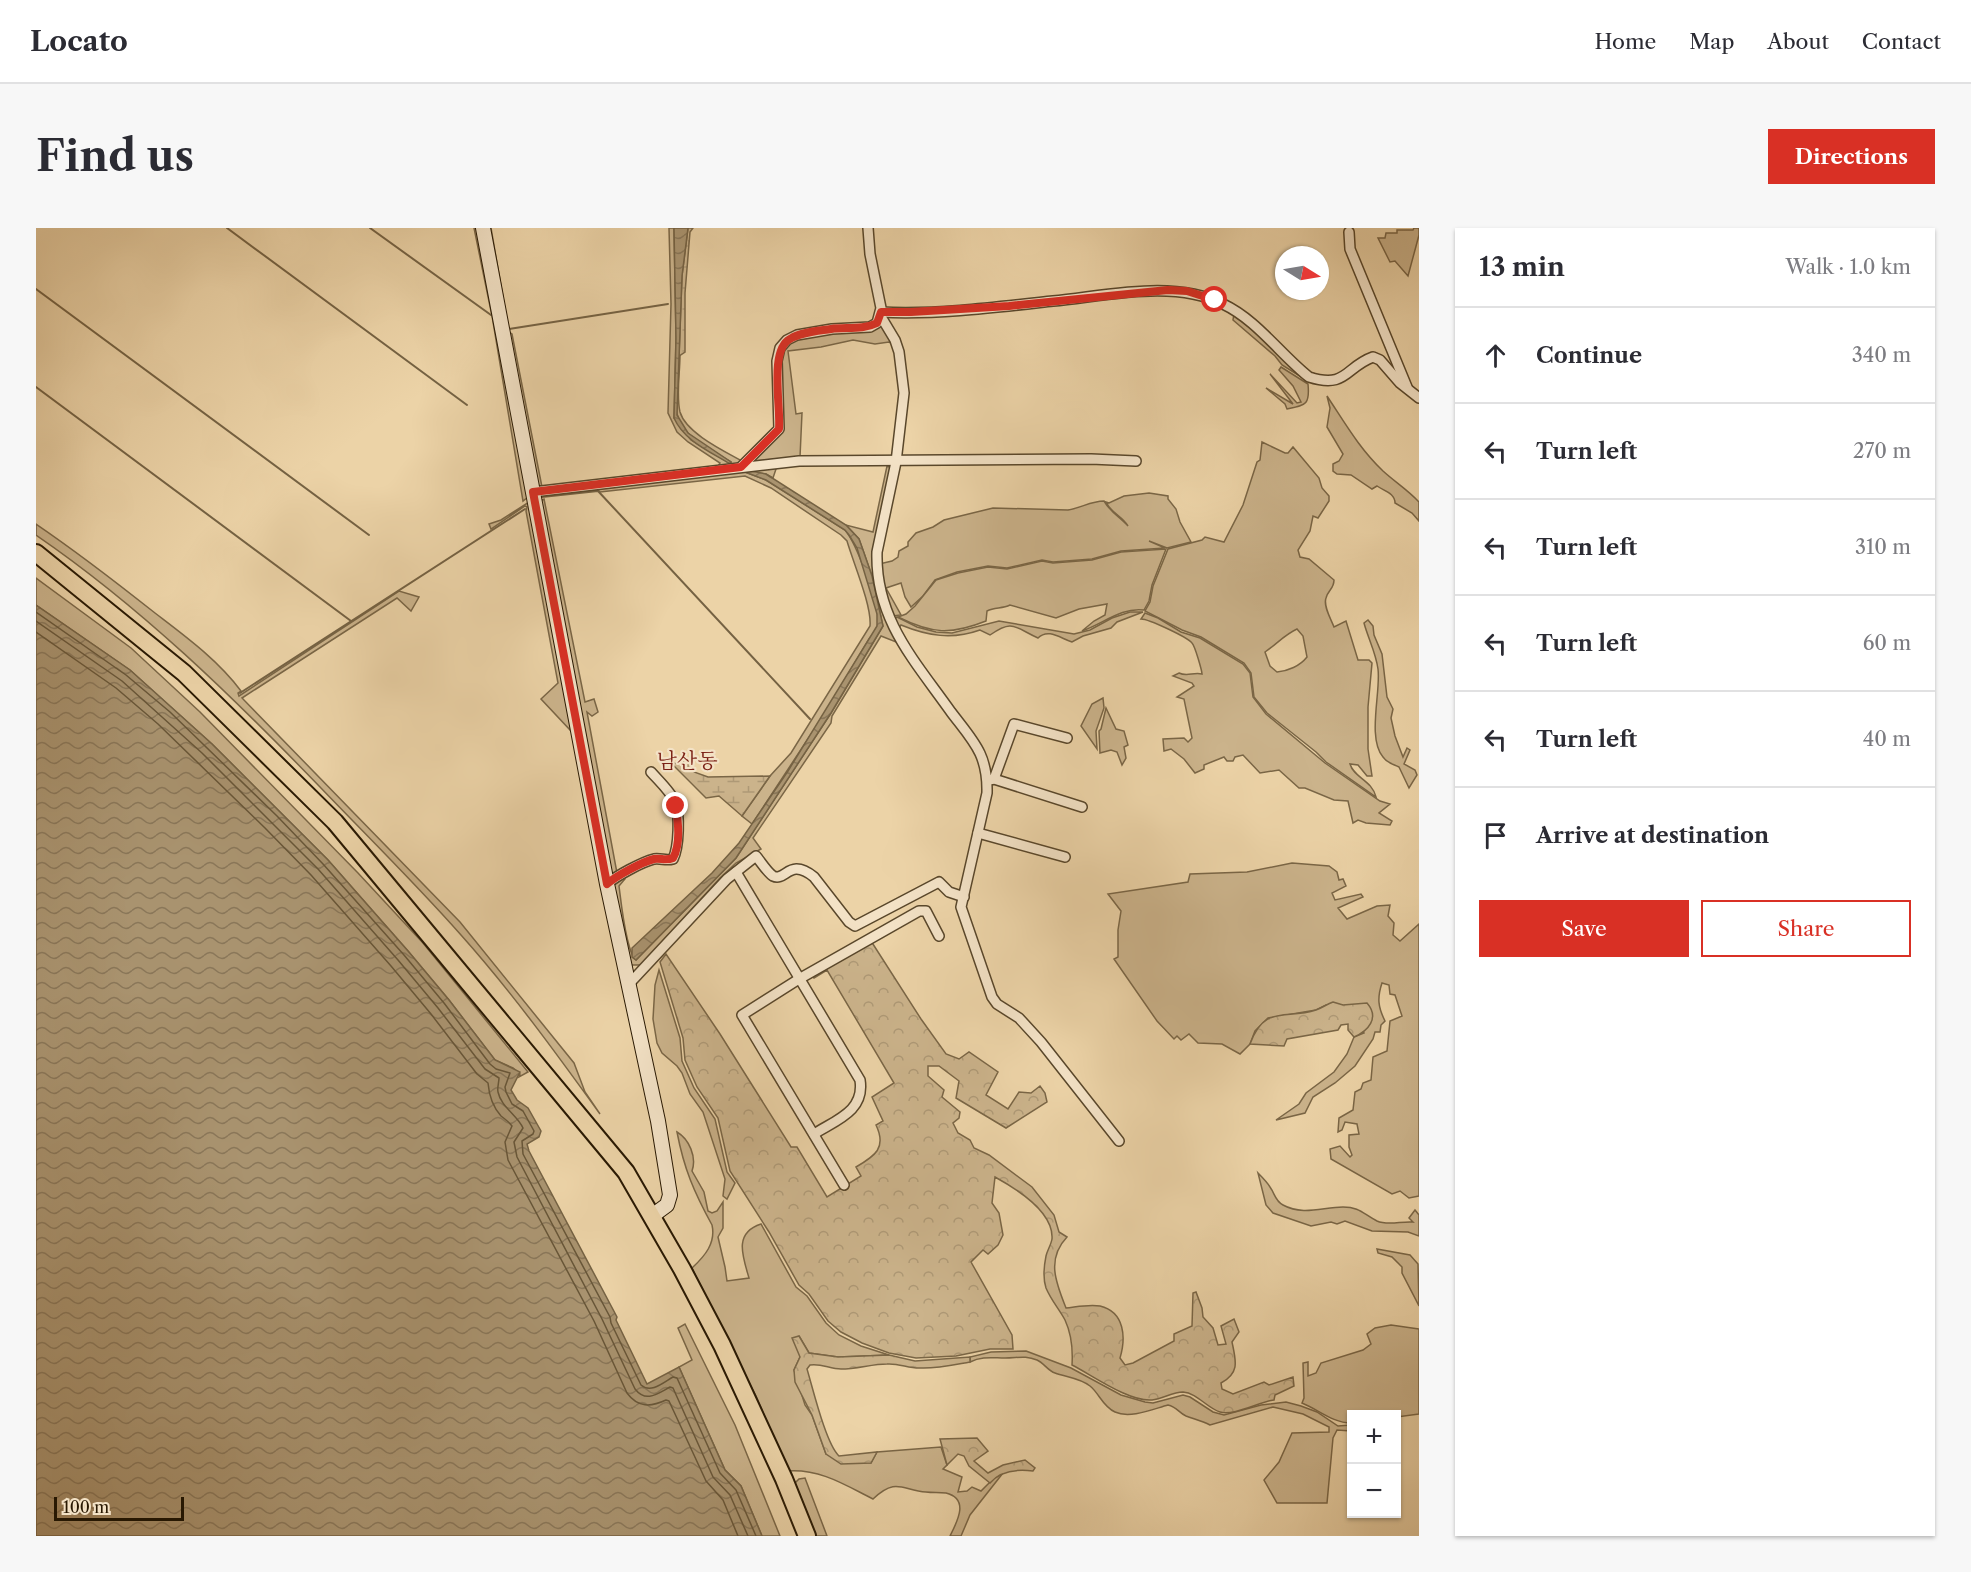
<!DOCTYPE html>
<meta charset="utf-8">
<style>
body{margin:0;font-family:"Libre Caslon Text","Noto Serif KR",serif;background:#f7f7f7;color:#2b2b33}
.controls{position:absolute;right:18px;bottom:18px;display:grid;overflow:hidden;border-radius:0px;box-shadow:0 2px 4px #0004}
.controls button{width:54px;height:54px;display:grid;place-items:center;padding:0;border:0;border-bottom:2px solid #e1e1e2;background:#fff;color:#2b2b33;font:30px sans-serif}
.compass{position:absolute;left:1239px;top:18px;width:54px;height:54px;border-radius:50%;background:#fff;box-shadow:0 2px 4px #0004;rotate:101deg}
.scale{position:absolute;left:18px;bottom:15px;width:130px;box-sizing:border-box;padding-left:6px;border:3px solid #281802;border-top:0;font-size:16px;line-height:21px;white-space:nowrap;color:#281802;-webkit-text-stroke:4px #f3e2c6;paint-order:stroke}
.stop{position:absolute;width:18px;height:18px;margin:-14px;border:4px solid #d93025;border-radius:50%;background:#fff}
.stop.end{background:#d93025;border-color:#fff;box-shadow:0 2px 6px #0008}
.list{margin:0;padding:0;list-style:none}
h2{display:flex;justify-content:space-between;align-items:center;height:78px;margin:0;padding:0 24px;font-size:26px}
h2 small{font-size:20px;font-weight:400;color:#7c7c81}
.list li{display:grid;grid-template-columns:39px 1fr auto;gap:18px;align-items:center;box-sizing:border-box;height:96px;padding:0 24px;border-top:2px solid #e1e1e2}
.list b{display:block;font-size:22px;white-space:nowrap}
.list em{font-size:20px;font-style:normal;color:#7c7c81}
.actions{display:flex;gap:12px;padding:18px 24px}
.actions a{flex:1;padding:14px 0;border:2px solid #d93025;border-radius:0px;text-align:center;font-size:21px;color:#d93025}
.actions .main{background:#d93025;color:#fff}
.icon{flex:none;width:33px;height:33px;fill:none;stroke:currentColor;stroke-width:2;stroke-linecap:round;stroke-linejoin:round}
.map{position:relative;flex:none;width:1383px;height:1308px;overflow:hidden;border-radius:0px}
header{display:flex;align-items:center;gap:36px;box-sizing:border-box;height:84px;padding:0 30px;background:#fff;border-bottom:2px solid #e1e1e2}
header strong{font-size:28px}
nav{display:flex;gap:33px;margin-inline-start:auto;font-size:21px}
.intro{display:flex;align-items:center;justify-content:space-between;box-sizing:border-box;height:144px;padding:0 36px}
h1{margin:0;font-size:42px}
.button{padding:15px 27px;border-radius:0px;background:#d93025;color:#fff;font-size:21px;font-weight:700}
main{display:flex;gap:36px;padding:0 36px}
aside{flex:1;background:#fff;border-radius:0px;box-shadow:0 2px 4px #0004}
.map>svg:first-child{display:block}
</style>
<header>
<strong>Locato</strong>
<nav><a>Home</a><a>Map</a><a>About</a><a>Contact</a></nav>
</header>
<div class="intro"><h1>Find us</h1><a class="button">Directions</a></div>
<main>
<div class="map">
<svg width="1383" height="1308" viewBox="0 0 1383 1308">
<defs>
<pattern id="forest-crowns" width="20" height="18" patternUnits="userSpaceOnUse" patternTransform="scale(1.5)"><rect width="20" height="18" fill="#cbb38b"/><path d="M2 6a3 3 0 1 1 6 0M12 15a3 3 0 1 1 6 0" fill="none" stroke="#ae9976"/></pattern>
<pattern id="wetland-marsh" width="20" height="14" patternUnits="userSpaceOnUse" patternTransform="scale(1.5)"><rect width="20" height="14" fill="#cbb38b"/><path d="M1 5h8M5 5V1M11 12h8M15 12V8" fill="none" stroke="#ae9976"/></pattern>
<pattern id="water-waves" width="16" height="10" patternUnits="userSpaceOnUse" patternTransform="scale(1.5)"><rect width="16" height="10" fill="#a9936f"/><path d="M0 5q4-4 8 0t8 0" fill="none" stroke="#8a7759"/></pattern>
</defs>
<rect width="100%" height="100%" fill="#ecd3a7"/>
<filter id="stains"><feTurbulence type="fractalNoise" baseFrequency=".00333" numOctaves="4"/><feColorMatrix values="0 0 0 0 .2 0 0 0 0 .09 0 0 0 0 .02 0 0 0 .5 -.17"/></filter>
<radialGradient id="worn" r=".72"><stop offset=".6" stop-color="#630" stop-opacity="0"/><stop offset="1" stop-color="#630" stop-opacity=".3"/></radialGradient>
<g fill="#cbb38b" stroke="#7a6646" stroke-width="1.5" fill-rule="evenodd">
<polygon points="438,0 442,0 492,269 487,273 456,88"/>
<polygon points="451,0 455,0 473,104 476,106 506,259 502,257"/>
<path d="M633,0H638L640,110L638,190L655,212L695,236V234C681,225 664,216 652,205C632,188 641,151 643,128L644,127C644,145 640,167 644,184C650,205 688,223 706,233L701,238L681,240L684,235L652,214L641,204L632,185L635,76Z"/>
<polygon points="1378,0 1383,0 1383,7 1372,48 1359,33 1354,34 1342,10 1349,10 1350,5 1361,5 1361,2 1377,2"/>
<polygon points="1198,86 1212,97 1267,150 1246,137 1239,128 1197,92"/>
<polygon points="843,98 848,99 859,117 853,114 839,116 817,112 785,119 752,123 760,186 766,185 764,229 718,233 717,231 742,205 745,125 756,113 769,109"/>
<path d="M1245,139L1272,156C1274,177 1270,177 1251,181L1249,176L1230,160L1257,176L1234,146L1261,175L1265,174L1257,158L1243,142Z"/>
<path d="M1291,168C1309,195 1323,220 1347,243C1359,254 1372,262 1383,274V293L1376,285L1359,275C1359,265 1348,263 1341,258L1336,261L1315,247L1301,246L1297,243V236L1303,233L1307,226L1291,199L1294,180Z"/>
<path d="M1226,214L1249,225H1252L1257,219L1283,250L1286,260L1293,268V273L1282,290L1277,288L1274,303L1262,322L1264,329L1273,331L1298,352C1298,361 1292,362 1290,370C1287,378 1295,391 1298,399L1310,393L1322,432H1333L1336,435L1332,479V521L1336,548H1331L1322,537L1314,536C1318,550 1336,552 1340,569L1290,534L1280,524L1231,485L1218,469L1215,445L1208,435L1165,409L1146,402L1109,383L1114,374L1117,358L1132,321L1166,312L1169,309L1188,314L1207,277L1221,234L1224,232ZM1261,401L1267,408L1271,429C1264,438 1252,443 1241,444L1234,438L1229,424C1241,416 1248,407 1261,401Z"/>
<path d="M741,238L737,250L730,246L709,244L730,252L809,302C821,316 843,377 842,395C841,402 837,406 833,411L787,488L716,596L706,588L734,548L755,525L834,398C836,378 817,334 811,313L805,307L735,260L709,248L564,264L562,262L504,268L505,265Z"/>
<path d="M851,238L856,240L841,314L846,378L860,414L845,408L796,488L795,495L717,610L725,621L700,635L684,650L605,737H594L577,659L580,653L588,649L589,651L583,658C585,673 590,724 600,732L700,630L795,485L844,403L847,398L836,348L823,311L810,297L837,304Z"/>
<path d="M1113,265L1132,268V271L1140,281L1144,294L1155,314L1131,320L1113,313L1129,320L1085,323L1056,331L1017,334L1006,332L971,340L952,338L921,344L899,352L887,368L875,379L869,369L865,355L850,360L865,387L856,388L843,336L856,333L862,329L863,323L872,318V314L880,305L897,299L908,292L957,280L1032,282C1045,280 1055,273 1068,273C1075,285 1083,288 1092,298C1086,288 1075,285 1070,274L1073,275L1088,268Z"/>
<polygon points="508,271 549,474 558,471 562,484 556,488 551,484 581,645 576,646 574,643 504,273"/>
<polygon points="493,274 536,504 505,471 522,455 490,283 491,279 489,278 455,301 453,296 465,292"/>
<path d="M0,296C41,324 80,354 119,385C149,408 182,432 205,463L202,465L203,468L363,363L383,369L375,383L361,370L206,470L424,694L538,835L549,864L564,886C520,825 475,763 425,707C380,656 331,608 284,559C196,468 105,379 0,307Z"/>
<path d="M1130,321L1116,357L1113,373L1108,382C1085,379 1067,396 1046,403L1058,393L1069,387L1071,376L1043,381L1020,390L974,377C966,381 959,379 951,383L950,393C915,407 896,406 862,389L870,386L879,378L900,352L922,345L952,339L971,341L1006,333L1017,335L1056,332L1085,324Z"/>
<polygon points="0,350 95,420 164,484 322,645 387,715 492,844 483,849 484,846 477,840 459,832 413,772 372,723 292,632 176,516 94,442 0,377"/>
<path d="M1094,384H1107L1081,394L1075,400L1047,408L1036,414C1024,410 1012,400 1002,410C978,399 977,391 954,407L944,402C916,412 892,408 865,397L862,401L857,392L861,389L881,399L900,404L916,405L963,393L1038,406L1054,402L1076,390Z"/>
<path d="M1109,385L1122,390L1145,404L1164,410L1207,436L1214,445L1217,469L1230,486L1289,535L1344,573L1354,576L1343,585L1356,593L1354,597L1330,595L1322,592L1317,595L1312,573L1298,572L1269,560H1263L1243,542L1224,545L1207,527L1199,529L1197,533H1191L1188,529L1168,537V541L1159,545L1148,531L1135,521L1128,523L1127,511L1148,510L1152,514L1156,510L1148,471L1141,469L1158,458L1156,455L1137,448L1143,445C1151,449 1157,444 1166,446C1166,443 1159,418 1156,415C1151,409 1113,391 1105,391Z"/>
<path d="M1332,392L1337,398L1338,407L1346,426L1351,469L1357,481L1355,490L1359,508L1367,529L1371,520L1374,522L1368,536L1379,542L1381,547L1373,560L1363,539C1357,536 1351,535 1347,529C1331,510 1345,464 1342,441C1340,425 1332,410 1328,395Z"/>
<polygon points="1067,470 1068,480 1060,503 1061,521 1045,498 1056,476"/>
<polygon points="1070,480 1080,501 1088,503 1092,517 1088,519 1090,530 1086,537 1081,524 1075,522 1064,525 1063,503 1065,501"/>
<path d="M1256,635L1293,638L1301,644L1303,652L1307,651L1310,658L1296,665L1299,672L1325,666L1327,669L1302,680L1311,691L1341,678L1354,677L1352,688L1358,695L1357,707L1364,713L1383,696V968L1373,970L1364,963L1356,966L1295,931L1294,921L1304,918L1314,929L1316,927L1313,919V907L1323,906L1321,896L1309,894L1306,902L1302,904L1303,890L1317,882L1319,864L1325,861L1327,855L1335,852L1337,829L1351,823L1354,793L1366,788L1359,767L1354,766L1353,757L1346,755C1341,770 1342,779 1349,793L1345,797L1344,804H1339L1337,811L1319,838L1299,855L1277,869L1269,885L1240,892L1263,876L1270,865L1298,844L1311,826L1318,809L1328,805L1306,777H1290L1280,782L1232,790L1219,803L1214,816L1204,826L1186,816L1162,815L1153,806L1145,812L1141,808L1138,811L1121,793L1078,731L1082,729V702L1085,683L1072,666L1152,654L1154,646L1211,644Z"/>
<polygon points="623,742 644,810 646,833 658,860 679,891 691,944 699,955 691,971 687,968 689,951 667,884 654,866 646,845 641,838 626,825 621,815 617,791 619,757"/>
<path d="M641,904C653,911 661,929 656,943L668,964L672,983L676,985L681,983L687,974V1000L682,1009L689,1039L691,1053L713,1050C707,1029 697,1005 725,996L760,1059L771,1068L790,1095L803,1107L825,1118L853,1127L802,1129L773,1125L763,1108L764,1129L758,1142L769,1177L776,1187L790,1226L835,1235L841,1224L905,1219L911,1237L907,1241L926,1249L922,1264L931,1263L936,1259L945,1263L958,1250L967,1245L934,1287L925,1308H914C921,1294 934,1271 910,1265C903,1264 897,1265 890,1264C866,1262 860,1249 837,1271C809,1257 785,1241 752,1243L720,1168L656,1040C669,1028 680,1015 676,997C658,964 648,941 641,904Z"/>
<path d="M1222,945C1226,949 1231,954 1234,959C1239,966 1239,973 1247,977C1267,988 1287,979 1307,979C1324,979 1327,986 1341,993C1352,998 1365,993 1377,994L1373,990L1379,982L1383,987V1008L1372,1004L1336,1003L1309,993L1301,996L1295,994L1275,998L1237,985L1230,977Z"/>
<polygon points="1341,1021 1374,1027 1382,1036 1383,1078 1366,1045 1366,1039 1356,1029 1342,1025"/>
<polygon points="649,1096 699,1197 744,1308 726,1308 705,1258 689,1242 643,1139 656,1132 642,1100"/>
<path d="M1355,1097L1383,1101V1186L1361,1189L1360,1186H1316L1315,1195C1297,1195 1283,1182 1266,1175L1268,1170L1267,1135L1272,1134V1148L1280,1145L1285,1135L1327,1122L1335,1116L1331,1106L1339,1100Z"/>
<path d="M990,1123L1035,1140L1085,1167L1109,1174L1117,1175L1147,1167L1154,1169L1177,1184L1188,1187L1225,1177L1250,1174L1265,1178L1281,1184L1302,1198L1315,1197V1203L1301,1202L1297,1210L1291,1275H1241L1228,1252L1243,1234L1256,1205L1293,1204V1199L1267,1186L1237,1179L1174,1197C1166,1193 1158,1191 1150,1188C1143,1185 1141,1179 1132,1177C1117,1181 1094,1191 1079,1184C1067,1179 1063,1165 1054,1158C1044,1150 1030,1149 1019,1145C1012,1143 1008,1135 1001,1132C989,1127 982,1130 969,1130C956,1130 946,1128 934,1134V1129L955,1124Z"/>
<polygon points="769,1250 791,1308 780,1308 759,1255 763,1251"/>
</g>
<g fill="url(#forest-crowns)" stroke="#7a6646" stroke-width="1.5">
<path d="M835,713L885,791L910,826L923,831L933,824L962,844L950,867L972,881L983,864L995,865L1004,858L1009,865L1011,874L970,900L920,870L923,853L903,838H892V848L908,862L906,869L924,884L923,890L917,895L922,905L934,912L938,920L953,927L996,959L1018,987L1023,1004L1031,1009C1010,1031 1020,1055 1030,1080C1040,1079 1053,1076 1064,1078C1089,1084 1090,1110 1084,1130L1089,1137L1097,1135L1138,1113V1106L1156,1098L1157,1065L1160,1064L1166,1080L1167,1089L1177,1100L1182,1117L1190,1116L1185,1098L1198,1091L1203,1104L1196,1114C1200,1133 1204,1145 1185,1155L1186,1161L1197,1166L1228,1154L1233,1157L1257,1149L1258,1158L1239,1167L1238,1172C1223,1174 1198,1188 1184,1184C1171,1180 1161,1165 1147,1164C1136,1164 1127,1171 1116,1172C1093,1174 1056,1147 1036,1137C1037,1121 1036,1107 1029,1092C1023,1081 1015,1072 1010,1060C1007,1051 1008,1038 1010,1028C1011,1023 1015,1017 1016,1011C1018,983 979,960 959,949L956,975L963,985L967,1007L962,1017L952,1026L947,1022L935,1034L976,1107L977,1121H954L920,1128L880,1130L853,1125L826,1115L805,1104L792,1093L773,1066L763,1057L733,1004L694,943L682,890L661,859L649,832L647,810L624,734L630,726L684,806L755,919H761L791,969L825,948L820,939C839,928 851,920 840,897L847,893L836,869L858,855L791,742L778,750L774,746Z"/>
<path d="M1297,774L1307,777L1331,775C1344,790 1332,803 1318,809L1312,802V796L1305,797L1302,802L1251,811L1248,818L1214,816C1229,776 1249,792 1280,782C1286,780 1291,776 1297,774Z"/>
<path d="M763,1108L773,1125L802,1129L853,1127L879,1133L934,1129V1134C917,1137 900,1141 883,1140C872,1140 862,1135 851,1136C836,1136 821,1141 805,1141C794,1141 785,1135 774,1137L771,1141C777,1161 790,1216 803,1228L841,1224L835,1235L805,1236L790,1226L776,1187L759,1154L758,1142L764,1129L756,1110Z"/>
<path d="M941,1210L952,1223L938,1233L952,1245L967,1237L989,1232L999,1240L997,1243C981,1241 965,1242 954,1255L933,1238L928,1228L922,1226L911,1237L904,1211Z"/>
</g>
<g fill="url(#wetland-marsh)" stroke="#7a6646" stroke-width="1.5">
<polygon points="652,0 657,0 654,4 649,65 649,124 643,128 646,48"/>
<polygon points="647,533 652,533 658,544 672,549 734,548 706,588 683,568 670,570 636,536"/>
</g>
<g fill="url(#water-waves)" stroke="#756243" stroke-width="1.5">
<path d="M638,0H652L646,48L641,187L652,205L695,234L694,236C675,224 648,213 638,190L640,110Z"/>
<polygon points="710,242 730,246 810,297 823,311 827,322 836,348 847,398 795,485 700,630 600,732 596,729 596,720 676,645 703,615 752,543 841,398 841,386 821,320 813,307 809,302 730,252 709,244"/>
<polygon points="0,377 94,442 176,516 292,632 372,723 413,772 459,832 484,844 475,862 481,872 492,880 505,903 503,909 491,916 493,923 581,1089 580,1092 611,1156 643,1139 689,1242 705,1258 726,1308 0,1308"/>
</g>
<g fill="none" stroke-linecap="round" stroke-linejoin="round">
<g stroke="#685638" stroke-width="1.5">
<path d="M0,384L90,447L134,484L241,588L287,636L368,727L408,775L454,836L460,841L474,845L469,859L470,864L476,876L487,883L498,903L497,906L486,913L487,926L574,1089L575,1095L605,1157C615,1166 628,1154 637,1149L641,1150L684,1245L700,1262L720,1308"/>
<path d="M0,393L86,453L166,525L282,641L362,732L402,780L449,841L463,850C463,854 461,860 462,864C465,879 481,887 487,900L478,914L481,929L566,1091L599,1161C610,1175 621,1166 634,1159L637,1160L677,1249L694,1267L712,1308"/>
<path d="M0,404L80,460L122,496L229,600L275,647L355,738L395,786L441,846L452,855C453,867 456,878 465,888C469,891 473,894 476,898L469,914L472,932L558,1093L591,1165C602,1180 615,1179 630,1172L633,1173L670,1253L687,1272L702,1308"/>
</g>
<g stroke="#756243" stroke-width="2">
<polyline points="191,0 431,177"/>
<polyline points="334,0 455,87"/>
<polyline points="0,61 333,307"/>
<polyline points="473,101 632,76"/>
<polyline points="0,159 315,393"/>
<polyline points="506,269 562,263 774,491"/>
<polyline points="204,465 489,281"/>
</g>
<defs>
<g id="street">
<polyline points="1313,4 1314,21 1371,159"/>
<path d="M845,84C899,87 963,79 1017,73C1070,68 1138,51 1187,76C1221,92 1244,126 1273,149C1311,161 1309,139 1337,129L1344,132L1364,155L1383,170"/>
<path d="M844,87L859,112L863,124L868,165L860,234L841,324C839,391 879,433 915,484C937,513 952,526 951,565L925,679L956,769L961,776L983,790L1005,814L1083,913"/>
<polyline points="705,239 743,201 741,133 744,120 751,112 761,107 796,101 834,99 841,95 845,80 834,26 832,0"/>
<polyline points="497,264 763,233 1055,231 1100,233"/>
<polyline points="958,551 978,496 1031,510"/>
<polyline points="953,552 958,551 1046,579"/>
<polyline points="942,605 1029,629"/>
<path d="M700,644L824,852C829,883 800,892 778,906"/>
<path d="M571,656C580,648 606,634 618,631C625,630 630,633 637,631C643,619 644,586 639,574C635,564 623,553 615,544"/>
<path d="M593,756L691,651L720,628C725,634 731,644 737,648C750,654 753,629 778,649L813,694L819,698L903,654L913,664L928,669"/>
<polyline points="808,957 706,787 763,751 883,683 890,683 903,708"/>
</g>
<polyline id="secondary" points="447,0 571,656 622,893 634,967 631,977 616,988"/>
<polyline id="highway" points="0,325 148,445 299,594 590,944 646,1041 686,1117 748,1251 771,1308"/>
</defs>
<use href="#street" stroke="#59472b" stroke-width="12"/>
<use href="#secondary" stroke="#281802" stroke-width="16"/>
<use href="#highway" stroke="#281802" stroke-width="20"/>
<use href="#street" stroke="#f3e2c6" stroke-width="9"/>
<use href="#secondary" stroke="#f3e2c6" stroke-width="14"/>
<use href="#highway" stroke="#ecd3a7" stroke-width="16"/>
</g>
<g fill="none" stroke-linecap="round" stroke-linejoin="round">
<path stroke="#d93025" stroke-width="8" d="M640,578C642,594 645,616 637,630C630,633 625,630 618,631C606,634 580,648 571,656L497,264L705,239L743,201C745,179 733,122 754,111C765,104 782,103 795,101C810,99 827,102 841,95L845,84H875L973,78L1132,62L1151,63L1179,72"/>
</g>
<g text-anchor="middle" stroke-width="4.5" stroke-linejoin="round" paint-order="stroke">
<g font-size="21" fill="#7a1f14" stroke="#f3e2c6">
<text x="651" y="540">남산동</text>
</g>
</g>
<rect width="100%" height="100%" filter="url(#stains)"/>
<rect width="100%" height="100%" fill="url(#worn)"/>
</svg>
<div class="controls">
<button>+</button>
<button>−</button>
</div>
<svg class="compass" viewBox="-18 -18 36 36"><path d="M0-13l5 13h-10z" fill="#e53935"/><path d="M0 13l5-13h-10z" fill="#7c7c81"/></svg>
<div class="scale">100 m</div>
<div class="stop" style="left:1179px;top:72px"></div>
<div class="stop end" style="left:640px;top:578px"></div>
</div>
<aside>
<h2>13 min<small>Walk · 1.0 km</small></h2>
<ul class="list">
<li><svg class="icon" aria-label="ahead" viewBox="0 0 24 24"><path d="M12 20V5M6 11l6-6 6 6"/></svg><div><b>Continue</b></div><em>340 m</em></li>
<li><svg class="icon" aria-label="left" viewBox="0 0 24 24"><path d="M17 20v-9H6M10 6l-5 5 5 5"/></svg><div><b>Turn left</b></div><em>270 m</em></li>
<li><svg class="icon" aria-label="left" viewBox="0 0 24 24"><path d="M17 20v-9H6M10 6l-5 5 5 5"/></svg><div><b>Turn left</b></div><em>310 m</em></li>
<li><svg class="icon" aria-label="left" viewBox="0 0 24 24"><path d="M17 20v-9H6M10 6l-5 5 5 5"/></svg><div><b>Turn left</b></div><em>60 m</em></li>
<li><svg class="icon" aria-label="left" viewBox="0 0 24 24"><path d="M17 20v-9H6M10 6l-5 5 5 5"/></svg><div><b>Turn left</b></div><em>40 m</em></li>
<li><svg class="icon" aria-label="arrive" viewBox="0 0 24 24"><path d="M6 21V4h12l-3 4 3 4H6"/></svg><div><b>Arrive at destination</b></div></li>
</ul>
<div class="actions"><a class="main">Save</a><a>Share</a></div>
</aside>
</main>
